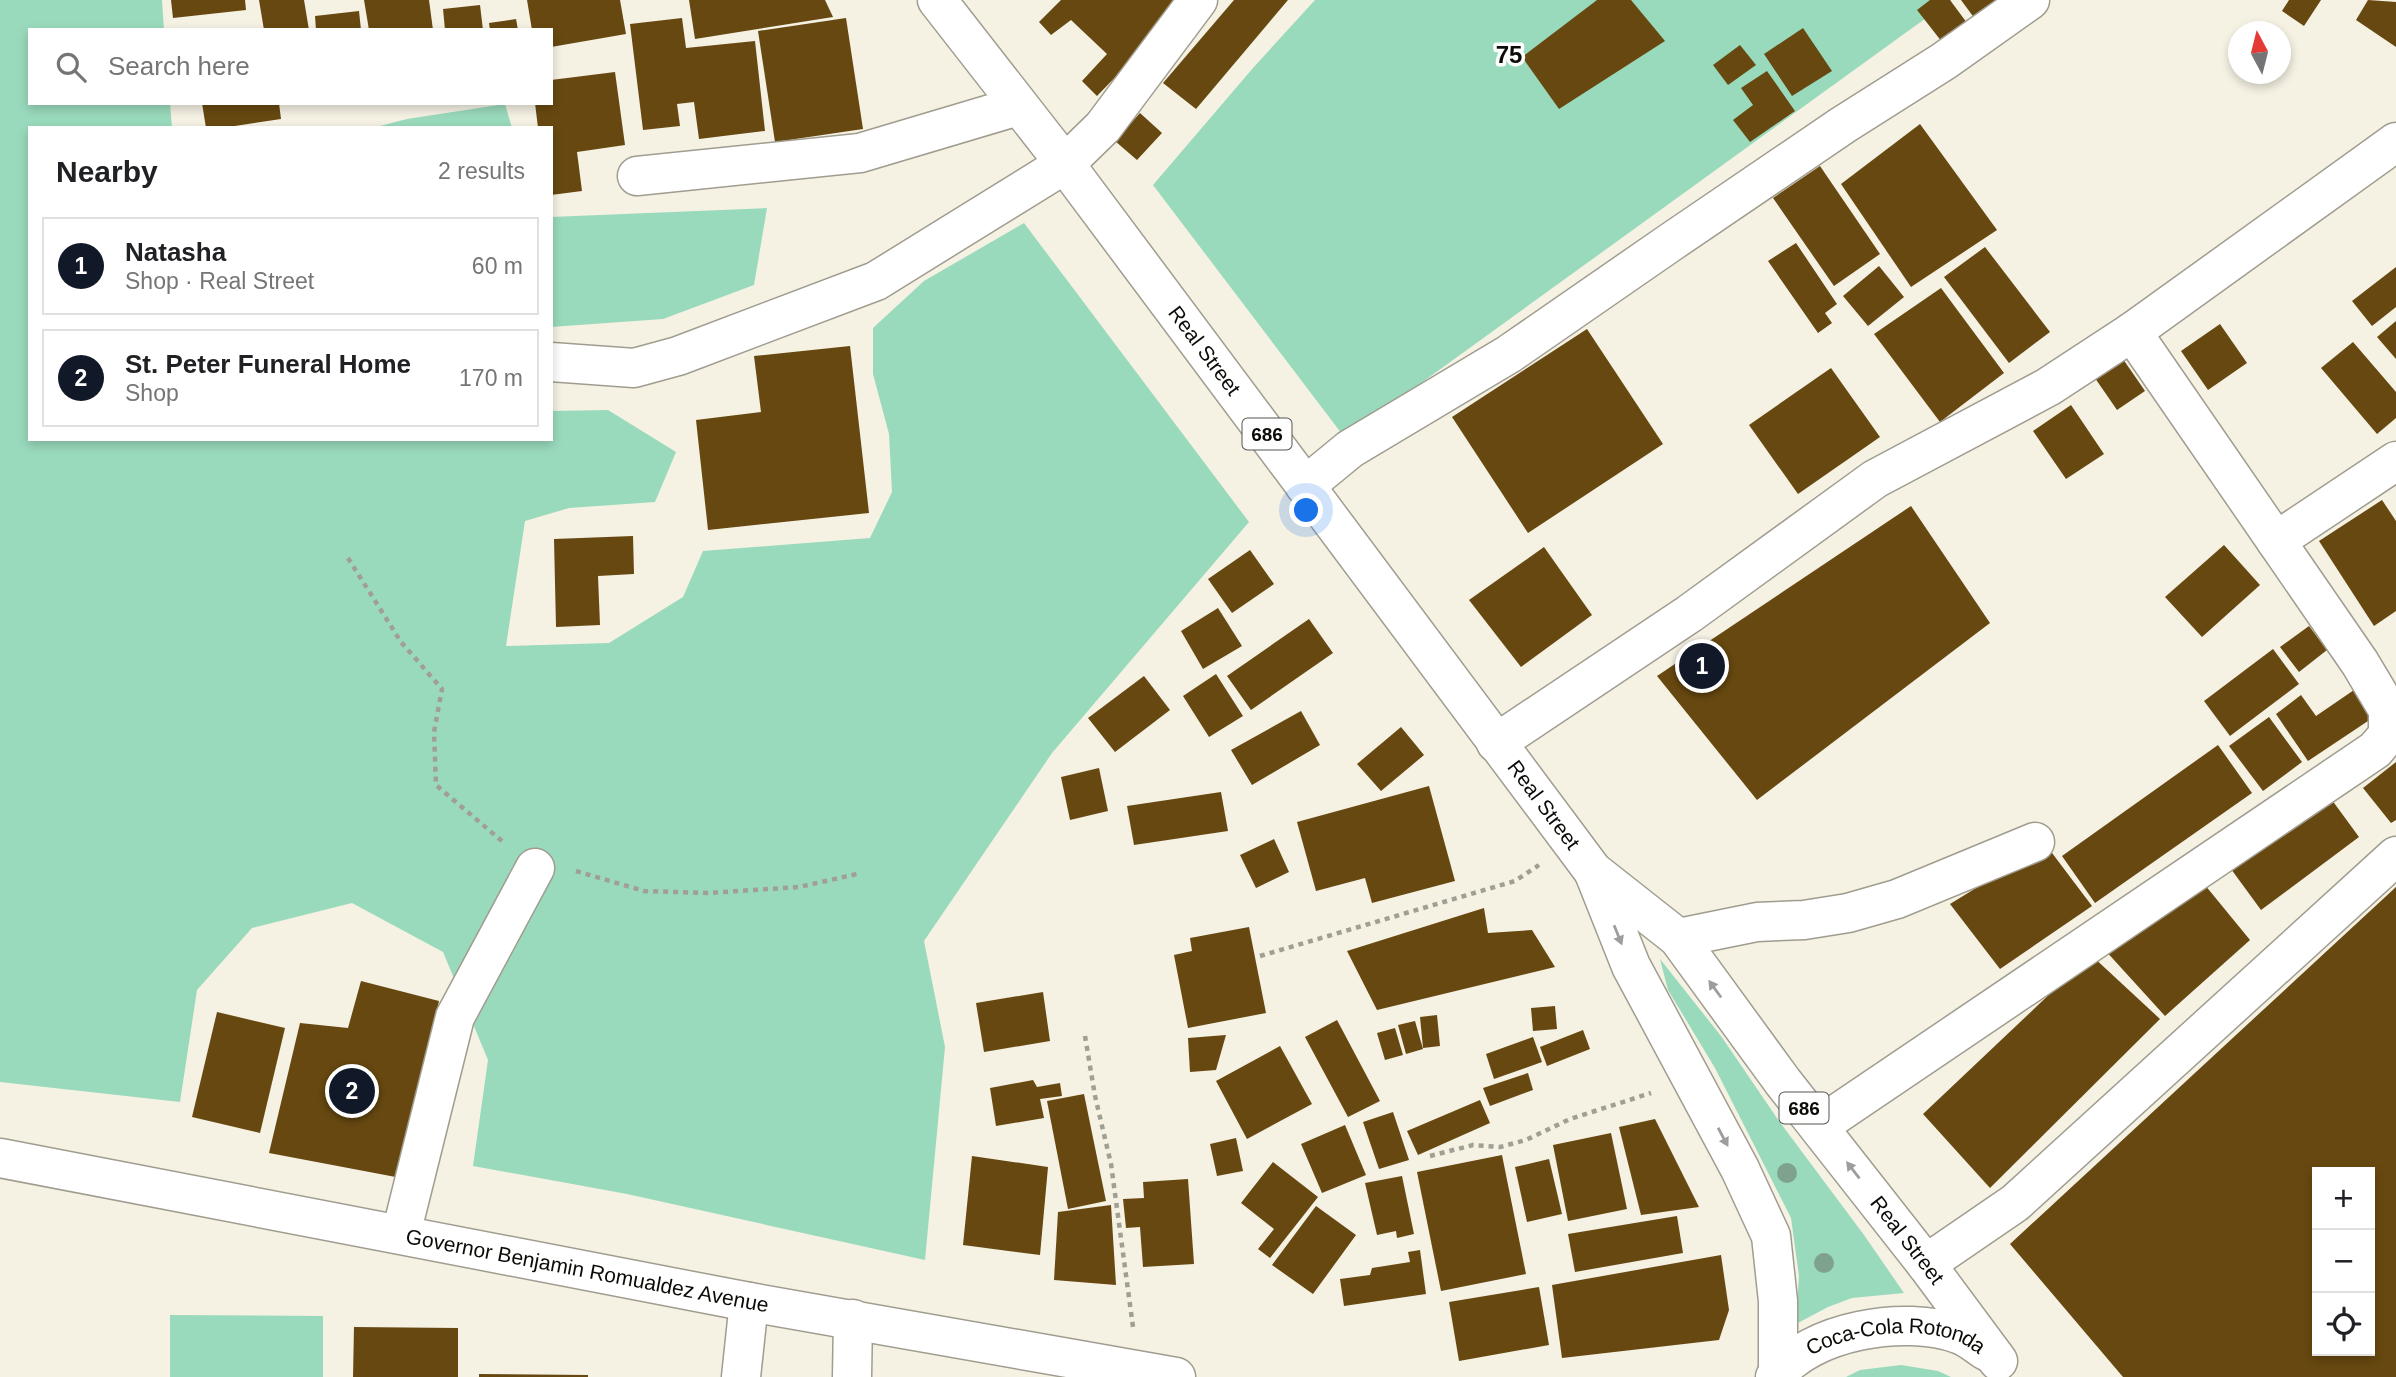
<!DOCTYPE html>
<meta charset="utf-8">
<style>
body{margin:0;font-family:Arial,sans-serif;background:#f6f6f6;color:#202124}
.controls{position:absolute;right:21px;bottom:21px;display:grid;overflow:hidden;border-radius:0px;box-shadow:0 4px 10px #0003}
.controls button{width:63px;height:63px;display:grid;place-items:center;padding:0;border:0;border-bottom:2px solid #e0e0e0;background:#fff;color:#202124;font:35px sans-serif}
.compass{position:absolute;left:2228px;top:21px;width:63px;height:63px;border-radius:50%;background:#fff;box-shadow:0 4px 10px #0003;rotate:353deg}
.you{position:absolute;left:1307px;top:511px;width:24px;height:24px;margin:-18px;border:5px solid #fff;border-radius:50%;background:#1a73e8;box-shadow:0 0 0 10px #1a73e833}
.badge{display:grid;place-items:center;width:46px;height:46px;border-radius:50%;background:#111827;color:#fff;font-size:23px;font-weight:700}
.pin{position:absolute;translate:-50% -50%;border:4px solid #fff;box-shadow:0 2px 7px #0006}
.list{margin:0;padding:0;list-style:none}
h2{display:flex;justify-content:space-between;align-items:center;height:91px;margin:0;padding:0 28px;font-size:30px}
h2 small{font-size:23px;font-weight:400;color:#757577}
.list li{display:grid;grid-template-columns:46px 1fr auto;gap:21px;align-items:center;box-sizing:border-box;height:98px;margin:0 14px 14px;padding:0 14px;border:2px solid #e0e0e0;border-radius:0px}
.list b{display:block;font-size:26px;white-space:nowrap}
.list p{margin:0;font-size:23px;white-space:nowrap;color:#757577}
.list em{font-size:23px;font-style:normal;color:#757577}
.icon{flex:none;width:38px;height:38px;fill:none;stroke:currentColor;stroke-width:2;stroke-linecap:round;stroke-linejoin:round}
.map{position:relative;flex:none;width:2396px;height:1377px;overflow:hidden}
.search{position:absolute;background:#fff;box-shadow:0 4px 10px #0003;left:28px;top:28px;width:525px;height:77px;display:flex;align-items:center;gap:18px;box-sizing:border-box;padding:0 24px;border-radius:0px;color:#757577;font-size:26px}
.panel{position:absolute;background:#fff;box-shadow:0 4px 10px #0003;left:28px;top:126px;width:525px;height:315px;border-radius:0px}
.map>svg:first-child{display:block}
</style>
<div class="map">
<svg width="2396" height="1377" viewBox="0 0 2396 1377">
<rect width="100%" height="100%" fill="#f5f1e3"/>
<g fill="#9adabc">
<polygon points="0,0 162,0 164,30 30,30 30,103 170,103 172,128 30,128 30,439 551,439 551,411 608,410 676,452 655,502 569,508 525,521 506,646 609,643 683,597 703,551 870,538 892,492 889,434 873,374 873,328 924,281 1024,223 1249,522 1052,753 924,941 945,1047 925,1260 627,1194 473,1166 488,1060 443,952 352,903 252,928 197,990 180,1102 0,1082"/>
<polygon points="1315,0 1951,0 1345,438 1153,185 1253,68"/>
<polygon points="505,104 512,128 372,128 407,119"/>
<polygon points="767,208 754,285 663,319 551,327 551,217"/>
<polygon points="1660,959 1721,1036 1779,1121 1864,1235 1904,1293 1852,1298 1828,1307 1796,1324 1799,1276 1791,1218 1715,1068 1668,990"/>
<polygon points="170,1315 323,1316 323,1377 170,1377"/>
<polygon points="1901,1365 1938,1371 1951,1377 1846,1377 1860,1370"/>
</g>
<g fill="#674810" fill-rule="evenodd">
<polygon points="171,0 245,0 246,10 173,18"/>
<polygon points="259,0 304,0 309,30 264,30"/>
<polygon points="364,0 429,0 433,30 369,30"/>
<polygon points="527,0 620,0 626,34 551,47 551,30 532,30"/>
<polygon points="689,0 825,0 833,17 695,39"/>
<polygon points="1061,0 1187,0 1189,1 1097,96 1082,81 1107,54 1071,20 1051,35 1039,22"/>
<polygon points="1234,0 1288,0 1196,109 1163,83"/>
<polygon points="1597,0 1631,0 1665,41 1559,109 1522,57"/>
<polygon points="1930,0 1950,0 1967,23 1942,42 1917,10"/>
<polygon points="1961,0 1995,0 1997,3 1975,19"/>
<polygon points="2289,0 2321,0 2304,26 2282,11"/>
<polygon points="2368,0 2396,2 2396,47 2356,20"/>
<polygon points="480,5 483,30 445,30 443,9"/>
<polygon points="359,11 361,30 316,30 315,16"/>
<polygon points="682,18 686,48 755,41 765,131 699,139 694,102 677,104 680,126 643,130 630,24"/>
<polygon points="846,18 863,129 775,142 758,31"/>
<polygon points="516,19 518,30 490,30 489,23"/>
<polygon points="1803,28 1832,71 1792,96 1764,54"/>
<polygon points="1740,45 1756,65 1728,85 1713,65"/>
<polygon points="1767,71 1795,111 1750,142 1733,120 1753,105 1741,88"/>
<polygon points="615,72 625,145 577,152 582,191 551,195 551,128 538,128 535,103 551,103 551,80"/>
<polygon points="202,103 279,103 281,119 222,128 206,128"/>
<polygon points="1140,113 1162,133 1137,160 1115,141"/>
<polygon points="1920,124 1997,230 1911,287 1841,184"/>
<polygon points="1820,166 1880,254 1834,286 1773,198"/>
<polygon points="1796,243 1837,304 1825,313 1832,323 1818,333 1768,261"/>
<polygon points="1985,247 2050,332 2009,363 1944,277"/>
<polygon points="1879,266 1904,297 1868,326 1843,296"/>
<polygon points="2396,267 2396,307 2372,326 2352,301"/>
<polygon points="1941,288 2004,373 1940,422 1874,334"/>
<polygon points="2396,321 2396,359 2377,337"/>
<polygon points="2220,324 2247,363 2208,390 2181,351"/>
<polygon points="1587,329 1663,444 1528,533 1452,417"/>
<polygon points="2353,342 2396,392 2396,418 2377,434 2321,368"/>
<polygon points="850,346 869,513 708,530 696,420 761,412 754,356"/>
<polygon points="2114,346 2145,391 2117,410 2086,365"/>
<polygon points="1831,368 1880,437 1798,494 1749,425"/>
<polygon points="2071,405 2104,454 2066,479 2033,431"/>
<polygon points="2382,500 2396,521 2396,611 2374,626 2319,541"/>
<polygon points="1911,506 1990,623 1757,800 1657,676"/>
<polygon points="633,536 634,574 598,576 600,625 556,627 554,539"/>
<polygon points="2224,545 2260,585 2202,637 2165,597"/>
<polygon points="1544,547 1592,615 1521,667 1469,600"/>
<polygon points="1250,550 1274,584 1232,613 1208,579"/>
<polygon points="1218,608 1242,646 1203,669 1181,631"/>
<polygon points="1309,619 1333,653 1251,710 1227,676"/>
<polygon points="2309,626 2327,650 2299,672 2280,647"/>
<polygon points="2273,649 2299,684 2230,736 2204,701"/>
<polygon points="1216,674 1243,716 1209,737 1183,696"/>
<polygon points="1144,676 1170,710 1115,752 1088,718"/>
<polygon points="2354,690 2374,717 2308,761 2276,714 2301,695 2316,716"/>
<polygon points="1301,711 1320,745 1252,785 1231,750"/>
<polygon points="2269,717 2302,762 2263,791 2229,746"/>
<polygon points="1401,727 1424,755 1381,791 1357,764"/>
<polygon points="2218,745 2252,793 2095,903 2062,856"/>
<polygon points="2396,762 2396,820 2391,823 2363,788"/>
<polygon points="1099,768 1108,811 1070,820 1061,777"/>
<polygon points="1429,786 1455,881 1372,903 1365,878 1316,891 1297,822"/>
<polygon points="1221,792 1228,831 1134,845 1127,806"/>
<polygon points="2329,796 2359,837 2261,910 2231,869"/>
<polygon points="1274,839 1289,872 1256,888 1240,855"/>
<polygon points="2046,845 2092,906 2000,969 1950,904"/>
<polygon points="2200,879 2250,940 2165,1016 2104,949"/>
<path d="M2396,887V1377H2123L2010,1244ZM2317,1172H2370V1351H2317Z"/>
<polygon points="1484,908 1488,933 1532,930 1555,967 1377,1010 1347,951"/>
<polygon points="1249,927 1266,1013 1188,1028 1174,955 1192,951 1190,938"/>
<polygon points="2091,955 2160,1019 1990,1188 1923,1114"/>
<polygon points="361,981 439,1001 401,1178 269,1153 300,1023 348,1028"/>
<polygon points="1043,992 1050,1041 984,1052 976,1003"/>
<polygon points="1555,1006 1557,1029 1533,1031 1531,1008"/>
<polygon points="217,1012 285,1028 260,1133 192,1117"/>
<polygon points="1437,1015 1440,1046 1423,1048 1420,1017"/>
<polygon points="1337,1020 1380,1101 1348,1117 1305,1037"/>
<polygon points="1415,1021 1423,1049 1406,1054 1398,1025"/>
<polygon points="1395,1028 1403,1055 1385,1060 1377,1033"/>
<polygon points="1583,1030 1590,1049 1547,1066 1540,1047"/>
<polygon points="1226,1035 1216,1070 1190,1072 1188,1038"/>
<polygon points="1533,1037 1542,1062 1494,1079 1486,1054"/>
<polygon points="1280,1046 1312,1104 1247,1139 1216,1081"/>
<polygon points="1528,1073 1533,1090 1490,1106 1483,1088"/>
<polygon points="1033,1080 1037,1087 1060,1083 1062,1096 1040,1099 1044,1118 996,1126 990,1088"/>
<polygon points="1084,1094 1106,1201 1068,1209 1047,1101"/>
<polygon points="1480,1100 1490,1123 1418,1155 1407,1131"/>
<polygon points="1393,1112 1409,1160 1379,1169 1363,1122"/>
<polygon points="1655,1119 1699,1207 1641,1215 1619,1127"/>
<polygon points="1345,1125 1366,1175 1322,1193 1301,1144"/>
<polygon points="1611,1133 1627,1209 1568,1221 1553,1145"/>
<polygon points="1236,1138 1243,1171 1217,1176 1210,1144"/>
<polygon points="1502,1155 1526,1274 1441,1291 1417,1172"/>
<polygon points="972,1156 1048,1167 1040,1255 963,1245"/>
<polygon points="1549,1159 1562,1214 1527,1222 1515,1167"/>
<polygon points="1273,1162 1318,1197 1270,1258 1258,1249 1274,1229 1241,1203"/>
<polygon points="1402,1176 1414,1234 1397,1238 1396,1231 1377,1235 1365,1183"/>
<polygon points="1188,1179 1194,1264 1143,1267 1140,1227 1126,1228 1123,1199 1144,1198 1143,1182"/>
<polygon points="1111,1205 1116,1285 1054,1280 1058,1212"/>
<polygon points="1316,1206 1356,1235 1313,1294 1272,1265"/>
<polygon points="1677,1216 1683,1253 1575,1272 1568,1234"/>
<polygon points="1420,1250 1426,1294 1344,1306 1340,1279 1370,1275 1372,1268 1410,1262 1408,1252"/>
<polygon points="1721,1255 1729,1310 1719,1340 1562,1358 1552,1285"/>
<polygon points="1539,1287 1549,1345 1459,1361 1449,1302"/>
<polygon points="354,1327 458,1328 458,1377 353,1377"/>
<polygon points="479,1374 588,1375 588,1377 479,1377"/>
</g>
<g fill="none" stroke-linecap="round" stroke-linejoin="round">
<defs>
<g id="minor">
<polyline points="637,176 860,153 1018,106"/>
<polyline points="2132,332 2396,142"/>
<polyline points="551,362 634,368 678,356 876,281 1065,164 1103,127 1198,0"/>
<polyline points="1305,486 1350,449 1509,354 1668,244 1843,125 1944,61 2030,0"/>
<polyline points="1496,743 1689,614 1875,479 2048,387 2132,332 2276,541 2396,461"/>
<polyline points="1678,938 1757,922 1804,920 1848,913 1897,899 2035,842"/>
<polyline points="1819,1126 2375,750 2388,735 2388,710 2360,663 2276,541"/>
<polyline points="401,1234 455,1017 535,868"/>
<polyline points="1926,1264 2015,1203 2396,856"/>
<polyline points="741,1377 749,1302"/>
<polyline points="852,1377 853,1319"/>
</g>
<g id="major">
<path id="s1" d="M937,0L1065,164L1593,871L1678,938L1783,1082L1926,1264L1998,1361"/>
<polyline points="1594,873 1631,966 1740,1169 1771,1236 1778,1301 1778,1373"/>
<path id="s2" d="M0,1158L749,1302L1176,1377"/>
<path id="s3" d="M1775,1377C1810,1330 1905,1315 1958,1334C1968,1337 1977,1345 1986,1351"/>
</g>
</defs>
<use href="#minor" stroke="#a09c8f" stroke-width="41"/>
<use href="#major" stroke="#a09c8f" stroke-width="41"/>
<g stroke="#a19e94" stroke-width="4.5" stroke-dasharray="5 5" stroke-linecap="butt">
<polyline points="348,558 401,642 442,689 434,732 436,785 503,842"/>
<polyline points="576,871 644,891 708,893 799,887 857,874"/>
<polyline points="1260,956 1515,881 1539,865"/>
<polyline points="1085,1036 1095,1096 1111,1164 1133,1327"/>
<polyline points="1430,1156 1473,1145 1500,1147 1526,1140 1570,1119 1651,1093"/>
</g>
<use href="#minor" stroke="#fff" stroke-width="38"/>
<use href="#major" stroke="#fff" stroke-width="38"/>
</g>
<g fill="#7fa28e">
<circle cx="1787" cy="1173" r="10"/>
<circle cx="1824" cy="1263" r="10"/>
</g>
<defs><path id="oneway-solid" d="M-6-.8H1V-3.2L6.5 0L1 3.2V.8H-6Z" transform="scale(1.75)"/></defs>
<g fill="#9e9d9c">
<use href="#oneway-solid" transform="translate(1618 935) rotate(68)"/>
<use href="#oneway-solid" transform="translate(1715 989) rotate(-126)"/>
<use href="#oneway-solid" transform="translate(1723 1137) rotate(62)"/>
<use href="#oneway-solid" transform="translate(1853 1170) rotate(-128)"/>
</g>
<g text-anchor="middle" stroke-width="7" stroke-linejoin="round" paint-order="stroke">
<g fill="#fefefe" stroke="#555451" stroke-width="2">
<rect x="1242.5" y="418.5" width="49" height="31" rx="5"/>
<rect x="1779.5" y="1092.5" width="49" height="31" rx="5"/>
</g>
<g font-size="19" font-weight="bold" fill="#0c0b07">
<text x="1267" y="441">686</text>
<text x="1804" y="1115">686</text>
</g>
<g font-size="21" fill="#0c0b07" stroke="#fefefe">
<text dy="7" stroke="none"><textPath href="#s1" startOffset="441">Real Street</textPath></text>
<text dy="7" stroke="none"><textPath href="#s1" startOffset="1008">Real Street</textPath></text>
<text dy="7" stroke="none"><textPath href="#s1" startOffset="1578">Real Street</textPath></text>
<text dy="7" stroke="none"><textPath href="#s2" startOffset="598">Governor Benjamin Romualdez Avenue</textPath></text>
<text dy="7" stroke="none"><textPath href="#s3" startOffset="135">Coca-Cola Rotonda</textPath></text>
</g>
<g font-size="24" font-weight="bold" fill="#0c0b07" stroke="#fefefe">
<text x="1509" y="63">75</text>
</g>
</g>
</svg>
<div class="controls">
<button>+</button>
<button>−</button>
<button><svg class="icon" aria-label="locate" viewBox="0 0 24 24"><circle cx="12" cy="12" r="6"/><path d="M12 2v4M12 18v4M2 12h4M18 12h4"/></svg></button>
</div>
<svg class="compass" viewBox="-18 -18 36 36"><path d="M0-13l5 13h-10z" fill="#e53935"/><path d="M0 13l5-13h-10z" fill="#757577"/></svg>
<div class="you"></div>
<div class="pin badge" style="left:1702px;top:666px">1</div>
<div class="pin badge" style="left:352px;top:1091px">2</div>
<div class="search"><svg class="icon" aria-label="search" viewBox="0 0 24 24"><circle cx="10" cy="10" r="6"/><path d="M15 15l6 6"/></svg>Search here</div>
<section class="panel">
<h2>Nearby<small>2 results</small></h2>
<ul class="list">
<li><span class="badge">1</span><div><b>Natasha</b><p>Shop · Real Street</p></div><em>60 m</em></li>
<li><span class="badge">2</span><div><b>St. Peter Funeral Home</b><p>Shop</p></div><em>170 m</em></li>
</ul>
</section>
</div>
